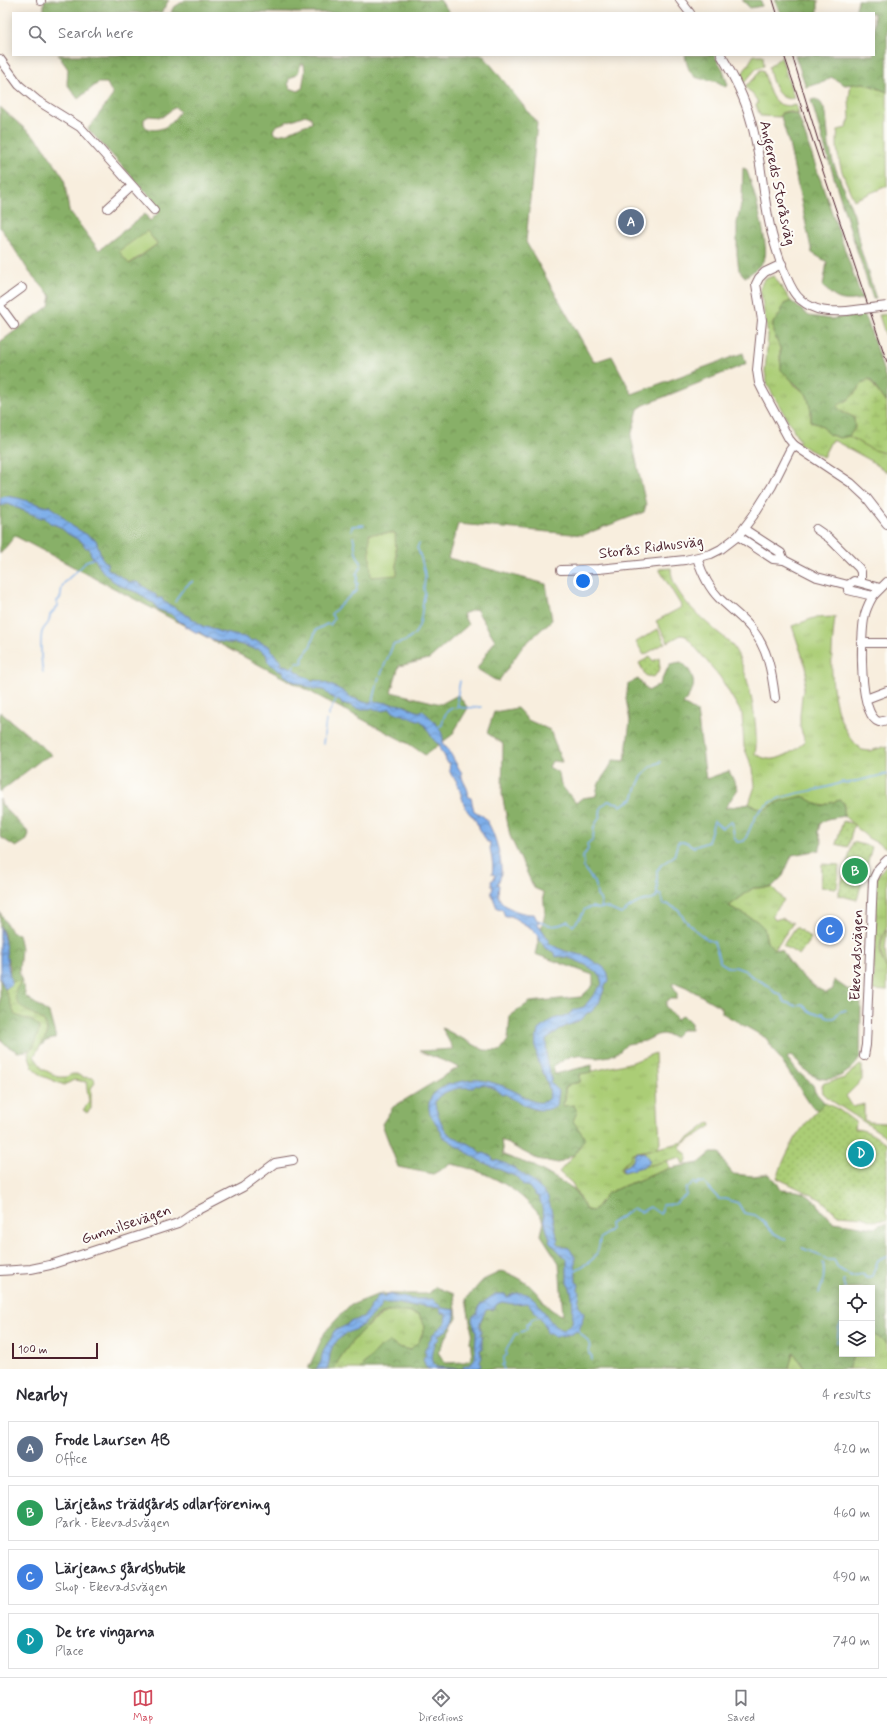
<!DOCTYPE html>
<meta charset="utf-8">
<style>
body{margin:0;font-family:Mynerve,sans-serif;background:#f7f7f7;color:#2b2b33}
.controls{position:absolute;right:12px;bottom:12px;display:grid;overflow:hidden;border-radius:0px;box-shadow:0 2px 10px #0003}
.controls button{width:36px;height:36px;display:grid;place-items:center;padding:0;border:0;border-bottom:1px solid #e1e1e2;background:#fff;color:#2b2b33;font:20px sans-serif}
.scale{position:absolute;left:12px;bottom:10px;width:86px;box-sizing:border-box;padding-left:4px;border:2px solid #4a1f2b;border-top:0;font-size:11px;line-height:14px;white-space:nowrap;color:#4a1f2b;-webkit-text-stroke:3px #fdfcf7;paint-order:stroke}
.you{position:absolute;left:583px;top:581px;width:14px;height:14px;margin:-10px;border:3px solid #fff;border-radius:50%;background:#1a73e8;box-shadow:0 0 0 6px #1a73e833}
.badge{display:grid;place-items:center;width:26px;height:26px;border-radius:50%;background:#d1495b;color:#fff;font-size:13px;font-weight:700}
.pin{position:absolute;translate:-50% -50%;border:2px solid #fff;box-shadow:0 1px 4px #0006}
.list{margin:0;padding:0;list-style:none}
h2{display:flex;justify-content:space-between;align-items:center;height:52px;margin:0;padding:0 16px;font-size:17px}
h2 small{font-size:13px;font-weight:400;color:#7c7c81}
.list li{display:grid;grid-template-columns:26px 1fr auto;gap:12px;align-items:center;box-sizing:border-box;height:56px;margin:0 8px 8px;padding:0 8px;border:1px solid #e1e1e2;border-radius:0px}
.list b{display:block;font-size:15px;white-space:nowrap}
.list p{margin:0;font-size:13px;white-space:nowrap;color:#7c7c81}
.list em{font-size:13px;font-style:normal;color:#7c7c81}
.icon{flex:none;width:22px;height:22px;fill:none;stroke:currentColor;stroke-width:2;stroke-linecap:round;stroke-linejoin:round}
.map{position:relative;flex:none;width:887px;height:1369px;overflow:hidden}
.search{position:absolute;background:#fff;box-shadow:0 2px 10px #0003;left:12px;right:12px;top:12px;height:44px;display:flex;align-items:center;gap:10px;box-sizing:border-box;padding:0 14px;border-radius:0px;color:#7c7c81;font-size:15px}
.sheet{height:308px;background:#fff}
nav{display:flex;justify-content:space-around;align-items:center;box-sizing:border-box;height:56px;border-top:1px solid #e1e1e2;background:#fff;font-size:11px;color:#7c7c81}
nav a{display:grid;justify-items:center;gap:2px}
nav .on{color:#d1495b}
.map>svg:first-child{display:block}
</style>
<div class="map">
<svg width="887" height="1369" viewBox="0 0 887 1369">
<defs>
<pattern id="grass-tufts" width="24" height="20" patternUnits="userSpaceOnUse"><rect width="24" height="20" fill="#abcd76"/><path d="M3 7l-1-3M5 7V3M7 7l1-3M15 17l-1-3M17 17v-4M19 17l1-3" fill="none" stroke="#95b066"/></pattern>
<pattern id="forest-crowns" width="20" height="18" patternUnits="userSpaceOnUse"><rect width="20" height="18" fill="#88b067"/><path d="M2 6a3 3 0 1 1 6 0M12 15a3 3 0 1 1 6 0" fill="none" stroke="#718f55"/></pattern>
<pattern id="wetland-marsh" width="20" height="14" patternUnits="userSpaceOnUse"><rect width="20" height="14" fill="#abcd76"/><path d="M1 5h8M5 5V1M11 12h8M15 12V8" fill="none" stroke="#95b066"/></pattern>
<pattern id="park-dots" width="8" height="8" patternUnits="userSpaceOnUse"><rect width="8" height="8" fill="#abcd76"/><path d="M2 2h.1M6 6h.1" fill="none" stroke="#95b066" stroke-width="1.8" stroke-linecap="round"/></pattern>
<pattern id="water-waves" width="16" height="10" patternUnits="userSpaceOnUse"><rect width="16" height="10" fill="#7eafea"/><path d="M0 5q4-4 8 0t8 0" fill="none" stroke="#698ebe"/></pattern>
</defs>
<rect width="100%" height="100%" fill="#fdfcf7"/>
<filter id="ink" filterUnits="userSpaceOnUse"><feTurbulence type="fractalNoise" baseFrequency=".025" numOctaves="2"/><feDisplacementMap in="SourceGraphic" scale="8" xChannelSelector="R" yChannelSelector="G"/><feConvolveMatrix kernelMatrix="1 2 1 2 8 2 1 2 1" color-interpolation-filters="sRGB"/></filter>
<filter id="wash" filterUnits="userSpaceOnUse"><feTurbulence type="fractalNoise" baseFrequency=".012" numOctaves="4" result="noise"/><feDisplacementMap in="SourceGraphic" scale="16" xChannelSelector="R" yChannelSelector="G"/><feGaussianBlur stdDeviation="0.9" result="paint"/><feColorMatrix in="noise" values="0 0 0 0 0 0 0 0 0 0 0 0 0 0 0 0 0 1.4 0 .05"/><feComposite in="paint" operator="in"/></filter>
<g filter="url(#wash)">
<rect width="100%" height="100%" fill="#f8eede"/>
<g fill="url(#grass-tufts)" stroke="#7a7650">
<polygon points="754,55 763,55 764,66 756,69 744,83 741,76"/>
<path d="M781,57L794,98C777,103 771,80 769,67Z"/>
<path d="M760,70H763C770,89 769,110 796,105L799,114L788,111L781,113L780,117L760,116L756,105L758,103C756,97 749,91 745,86L754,79Z"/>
<path d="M864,83L887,92V186L854,200C843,176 834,156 838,130L846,128L850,119L849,99L851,84Z"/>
<path d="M774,276L791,301L784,304L780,314L773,323V332L780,348V361L794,384L807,395L811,411V422L821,425L828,434L840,438L849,436C860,443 873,452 887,453V472L868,459L835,441H831L823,457L797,443L800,441L768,386L765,372L768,336L760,288L764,279Z"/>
<polygon points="887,314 887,340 879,315"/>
<path d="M671,568C671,593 698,615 716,631C721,635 728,640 732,645C748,666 760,729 755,754C761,757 767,760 774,759C783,758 799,748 805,741L800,727V715L802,696L807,670L792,626L814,618L835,617C830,659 826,720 862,750L870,751L887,746V848L868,838L844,816V803L839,800L821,806L780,801L764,810L749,804L755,786L753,769L744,747L742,714L720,677L686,636L681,635L668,642L656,621L682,607L659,569Z"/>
<polygon points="887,864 887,926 881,940 880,949 881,957 887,970 887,991 873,990 876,911 874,911 877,876"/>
<polygon points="772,887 784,900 772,915 775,920 781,918 793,923 774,950 767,942 764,928 729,906 753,888"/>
<polygon points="655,1053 660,1142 658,1148 632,1153 630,1160 624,1164 624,1172 667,1160 670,1168 621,1187 606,1194 594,1211 586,1210 572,1183 559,1172 575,1154 562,1107 565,1100 565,1088 570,1084 580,1082 580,1074 633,1062"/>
<polygon points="860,1065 862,1066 862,1080 846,1096 853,1107 864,1104 864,1120 869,1122 887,1123 887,1137 832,1101 823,1093 822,1086 824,1083 845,1078"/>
<path d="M387,1312H407L419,1315L425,1327L419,1341L410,1350L397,1347L360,1369H334C344,1346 365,1325 387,1312Z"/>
<polygon points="872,1332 887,1344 887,1369 848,1369 854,1354 872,1354"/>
<polygon points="793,1352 806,1369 789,1369"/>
</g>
<g fill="url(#forest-crowns)" stroke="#696849" fill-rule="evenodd">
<polygon points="44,0 169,0 161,13 44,13"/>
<polygon points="185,0 440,0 450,13 171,13 173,8"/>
<polygon points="742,0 761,0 762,6 750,8"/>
<polygon points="775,0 818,0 818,13 780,13"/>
<polygon points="858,0 887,0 887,92 864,83 845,85 831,77 824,82 806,87 795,55 874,55 874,13 855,13"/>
<path d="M58,55H483L537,123L526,242L594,362L612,356L632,394L743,353L746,364L644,405L638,409L631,437L646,505L644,512L583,535L458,524L448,558L546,584L552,620L523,646L498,682L477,669L495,640L476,609L463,614L468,625L429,659L399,666L391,692L441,704L458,695L468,708L452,735L425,755L409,744L15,536L0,554V342L49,306L51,296L30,273L0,227V107L40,142L64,178L69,211L99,250L145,214L150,221L159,212L157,204L88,129L113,95L107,83H98L78,99L67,84L68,69ZM301,64H304L305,71L302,89L298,91L290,88L288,84L289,79L298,73ZM175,107L180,111C171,124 164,132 147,129L144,124V119L149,116L162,117ZM305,115L311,117L312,123L302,126L287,133L277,135L273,132L274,128L278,125ZM147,231L157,244L130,264Z"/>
<path d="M685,55H714L722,68L728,85L725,87C708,71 691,92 685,55Z"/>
<path d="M816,99L821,103L826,113L829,145L833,162L854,215L860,247L876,299H873C851,233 830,167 811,100Z"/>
<path d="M788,112L798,115L862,299C843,302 836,301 823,286L827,262L812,253L789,144L781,117L782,113Z"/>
<path d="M743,168L746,169C752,182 769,245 765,257C762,265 752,273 745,277L739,270L737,254V223L742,200Z"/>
<path d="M791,301L809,316L830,319L864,314L868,323L887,382V405L870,379C857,385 855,398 842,403V412L854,417L855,428L849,436L840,438L828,434L821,425L811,422V411L807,395L781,370L780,348L773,332V323L780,314L784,304Z"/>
<path d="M681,662C689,667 697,681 692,690C690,695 686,699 683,704L697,712L706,779L729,771L738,789L725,808L749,804L764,810L780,801L803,796L821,806L839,800L844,803V816L827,819L820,824L818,832L822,842L819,850L792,855L783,876L772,887L753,888L729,906L757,921L764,928L767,942L774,949L782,950C793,970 805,982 826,993L833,989L834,980L847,989L858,993L861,1004L860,1058C851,1073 831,1085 814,1076C805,1072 798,1062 791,1055L787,1058L797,1071L813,1085L815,1092L825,1103L818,1110L812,1107L766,1038L722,1013V1008L686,987L676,983L672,984L677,993V999H670L666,1002V1007L677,1019L683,1015L691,1023V1030H681L674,1037L663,1034L657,1035L645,1041L627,1044L620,1051L610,1056L597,1058L585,1057L581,1055L571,1056L553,1066L555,1074L592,1065V1072L580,1074V1082L570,1084L565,1088V1100L562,1106L574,1105L577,1112L573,1121L585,1138L575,1154L558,1163L537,1159L501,1140L503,1155L534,1166L574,1189L586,1210L594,1211L606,1194L621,1187L670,1168L699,1163L711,1153H720L725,1164L733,1174L753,1176L768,1174L776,1181L781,1190L797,1191L804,1193L817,1202L821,1210L834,1222L875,1228L879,1225L887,1223V1344L872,1332V1288H842V1354H854L848,1369H806L793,1352L789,1369H360L378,1349L390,1342L397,1347L410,1350L419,1341L425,1327L419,1315C409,1312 397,1310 387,1312C371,1316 340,1354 334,1369H308L325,1332L349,1306L379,1294H428L436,1287L454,1294L457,1318L438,1352L445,1363L464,1362L470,1360L472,1356L470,1341L472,1334L466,1299L483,1280L502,1271C514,1275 525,1280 534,1290C546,1303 545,1308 563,1316L559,1263L541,1235L544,1221C521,1189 488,1171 451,1164L433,1174L398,1167L382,1124L393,1107L459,1067L419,1051L453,1049L442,1028L484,1050L500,1051L508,1040L510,1016L530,1002L581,997L593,985V975L535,954L545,914L543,892L534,888L510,836L502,794L503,744L487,733L494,712L517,708L528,720L550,730L562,762L552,761L549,767L559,773L561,785L576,803L582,798L596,796C597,779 607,775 613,760L625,761L630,721L626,699L628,684L638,679L648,691L659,685L670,664Z"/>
<polygon points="0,712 52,755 41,760 0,792"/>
<polygon points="0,799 2,805 29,833 27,840 16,847 0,837"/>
<polygon points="0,912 11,932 18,934 21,948 19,971 26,997 49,1013 56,1038 46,1041 38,1049 18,1052 4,1044 0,1037 0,978 3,985 11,981 9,977 10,967 6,955 4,934 0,926"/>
</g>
<g fill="url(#wetland-marsh)" stroke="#7a7650">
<path d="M869,379L887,405V453C873,452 860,443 849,436L855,428L854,417L842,412L837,406C840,404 845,402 848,400C858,392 858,385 869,379Z"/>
<path d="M11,981L21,982C9,997 17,1006 33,1014C37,1016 40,1019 44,1021L47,1032V1035L34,1056L43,1069L58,1077H66L72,1074H77L82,1077L94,1078L95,1083L91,1088V1109L87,1113L83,1110L89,1102L86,1082L74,1080L64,1085L42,1076L33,1068L28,1053L30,1049L33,1047L39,1031V1026L32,1021L15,1015L5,989L12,984Z"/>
<polygon points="710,1122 711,1126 680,1146 680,1149 688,1155 686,1163 683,1164 681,1159 678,1158 642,1167 650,1162 635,1155 633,1161 622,1169 624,1172 621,1171 621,1167 630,1160 631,1154 684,1142"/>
</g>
<g fill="url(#park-dots)" stroke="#7a7650">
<polygon points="650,657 653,661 659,658 660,669 654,677 646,676 639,663"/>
<polygon points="843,821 854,824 848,847 836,844"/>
<polygon points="853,842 872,847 857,900 838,895"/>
<polygon points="822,864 839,865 837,888 821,887"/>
<polygon points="796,927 811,938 799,955 783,945"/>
<path d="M825,1103L838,1109L854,1121L856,1122L855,1129C870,1130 874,1137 887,1143V1220L872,1221L863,1217L838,1215L820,1199L777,1178C787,1148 802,1124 825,1103Z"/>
</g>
<g fill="#abcd76" stroke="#7a7650">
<polygon points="147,231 157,244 129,264 119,251"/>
<polygon points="395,533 397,575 371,577 369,534"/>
<polygon points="658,629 665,643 644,655 636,642"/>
<path d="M887,929L885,950L887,969C879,956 879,942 887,929Z"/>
</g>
<g fill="url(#water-waves)" stroke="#64678a">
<path d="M6,496L18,498L48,507L49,505L50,507L59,513L72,526L96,540L102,558L107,564L108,569L129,582H137L143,586L156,595L157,598H162L163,601C177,609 191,617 204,627L207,626L220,632L244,637L252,641L256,640L269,646L278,659L281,661V665C291,664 301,676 311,680C314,681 317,680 320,681C329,684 344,690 349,697C357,698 365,706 374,701L402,705L419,712L422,710C432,719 445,730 443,744C450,749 455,764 462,773C460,780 470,788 468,796L471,798L474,811C478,813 482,815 485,818C494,829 508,872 497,884L499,885C499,888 498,892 498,895C501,908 524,915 534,914L537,920L541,921L540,922H537L549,940L548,943C554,945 559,949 565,951C571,953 579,954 585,956C589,957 592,961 596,963C604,967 609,970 609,981L606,984L599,1003L591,1012L587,1013L582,1019L560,1029L546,1040L547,1064L552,1079L550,1082L559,1091L557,1105C543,1115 530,1108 517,1101C513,1099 509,1097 506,1094L503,1095L496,1089L482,1084L479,1086L476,1085L473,1088C461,1086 439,1091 435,1102C435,1110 443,1129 449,1134C453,1138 458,1137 462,1142C468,1142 478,1148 480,1154L484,1153L492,1157L493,1160C509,1161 538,1184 547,1196C549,1198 558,1239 558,1244L563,1247L569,1248L575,1257L576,1282L579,1284L578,1290L580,1292C579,1300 576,1308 584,1313L582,1323L578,1332L576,1331L572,1334L558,1336L556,1338L550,1333H547L545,1325L528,1303L513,1304L502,1302L497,1304L494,1309L486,1310C482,1319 477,1322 482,1332L480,1333L482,1336V1349L480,1350L482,1358L480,1361L481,1365L477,1369H463V1367L471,1364L475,1358L476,1332L472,1320L473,1316L477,1314L480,1305L484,1302L495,1294H505L507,1297C539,1279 542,1325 563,1330L572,1323C573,1310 574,1292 567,1282V1260L549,1241L550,1238C543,1225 545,1209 538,1196H536L529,1187L523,1185L519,1178L480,1161L442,1136C441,1125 427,1118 429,1104C431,1092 441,1088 450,1084C458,1082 472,1079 480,1080C492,1081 509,1088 520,1094C525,1097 531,1101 536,1102C541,1103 547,1102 549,1097C552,1088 542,1072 539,1063C536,1056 535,1044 536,1036L538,1035L539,1030L553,1019L568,1015L574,1010L584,1007L602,984L600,976C593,967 567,954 556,957L555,953L545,948L534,930L511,916H505L502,909L497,908L491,892L493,889L491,881L494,879L495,875L492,874C495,863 489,853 490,842H487L478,826L474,817C463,813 461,787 455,779C452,775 453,779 451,774C449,771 449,766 450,763L447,762L444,755L440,750V745C430,740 429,728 421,721L393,712L390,708L383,711C376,708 367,709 361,709C353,709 350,702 342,705L341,702L330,696L324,690L314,689L293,681L284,675L282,671H279L268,662L266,654L259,649H255L235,643C226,645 206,638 199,632L197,633L187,627L185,628V624L179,622L171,614L157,609L154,603C146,601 142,594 136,592C118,586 103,577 95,559H91L93,557L91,555L89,548H86L82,542L68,534L60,527L50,523L44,517L41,518L8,504L0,506V498Z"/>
<path d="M0,926C8,944 6,966 12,984L5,989L0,978Z"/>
<polygon points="638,1152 645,1153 650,1162 642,1167 624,1172 622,1169 633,1161 634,1155"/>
<path d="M387,1294L406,1298L408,1297L410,1299H433C434,1302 439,1304 442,1308L455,1310C456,1324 449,1330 438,1335L439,1339L435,1342C434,1351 429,1358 436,1367L461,1369H429L426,1367L423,1359L426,1354L424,1351L429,1342L430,1341L433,1334L445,1323L446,1314L441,1313L440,1308L418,1305L415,1307L395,1303H382C381,1308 376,1312 372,1315C369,1317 369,1320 366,1322C357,1331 345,1331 335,1343C328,1351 331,1360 327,1369H316L321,1362C322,1352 324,1348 330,1340C332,1338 332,1334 334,1331L347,1325L349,1322L363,1318L378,1296L382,1295L385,1297Z"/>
</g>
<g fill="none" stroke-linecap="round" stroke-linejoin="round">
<g stroke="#7eafea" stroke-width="1.5">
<polyline points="352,530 352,526 364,525"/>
<path d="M175,602C179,593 185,586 193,581"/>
<path d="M296,663H303L302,658L310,647L316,630L327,624L330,625L334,619L331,614L352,594L357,591L356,585L358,584L356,582L358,577L356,574C366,564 360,563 356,553C355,549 355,542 353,537"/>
<polyline points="290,670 295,666"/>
<path d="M43,672C41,664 40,639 42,632C45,623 49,628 50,615L58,606L57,601C64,597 59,591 63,585C67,577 82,569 86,561L92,559"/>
<path d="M381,674L393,645C398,643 403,643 407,640C425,630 420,609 425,593C422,587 426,581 425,575C424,569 420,552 417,548L419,544"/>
<polyline points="373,702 379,677"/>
<polyline points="458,706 457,698 460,681"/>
<polyline points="458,706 463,708 482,707"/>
<polyline points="329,716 329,713 337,698"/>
<path d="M436,728L442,725C443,720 444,713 449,710C451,708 455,708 458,706"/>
<polyline points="323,744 326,720"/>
<path d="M657,894L661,895L663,905L667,904L679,910C683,921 703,939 714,942L720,962L728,967H735L746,971L750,975L769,986L774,992L780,994L785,1002L796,1006L803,1005C808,1011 815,1016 823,1013L828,1018H834L839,1012L846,1010"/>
<path d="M602,908L600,899L597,896L596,885L584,868L583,857L588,849L587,844L593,839L594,827L600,816L601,807L608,801L618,803L620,806L633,799C638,783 643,767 661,762"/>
<path d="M540,921C549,928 558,927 568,921L573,926L580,918L585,909L592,907L598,909L605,907L621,914C627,910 635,902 643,901C649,899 653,902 657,896V871L661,865L674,856L678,842H686L694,847L708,842L714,821L722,828L732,821L734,836L737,842L744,841C749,833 752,821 758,813C775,790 818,794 842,782L848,783L887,774"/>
<path d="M802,1248C811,1252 820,1253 827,1260H834L838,1268L851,1276L863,1274L866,1278L872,1276L878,1260L887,1257"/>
<path d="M574,1271C591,1261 598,1260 600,1239L611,1229L610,1224L633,1209L641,1212L650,1207L660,1214L662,1210V1205L675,1204L686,1195V1189L694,1182L696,1185L699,1182L704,1183L719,1199H725L738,1203L744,1213L755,1215L762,1220L772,1232L786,1240"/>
<polyline points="844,1280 843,1282 845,1288"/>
<path d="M819,1293C823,1284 825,1272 823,1263"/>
<path d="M578,1330C585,1340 592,1340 589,1354L592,1356L591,1360"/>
<polyline points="521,1332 527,1329 526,1324 529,1324 532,1319 538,1317"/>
<polyline points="837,1343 839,1327 842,1322"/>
<polyline points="504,1369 502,1365 504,1364 504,1357 507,1355 506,1351 515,1334 518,1334"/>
</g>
</g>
</g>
<g filter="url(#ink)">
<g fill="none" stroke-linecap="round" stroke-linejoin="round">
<defs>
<g id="minor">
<polyline points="41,0 41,1"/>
<polyline points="680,0 690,13"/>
<path d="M721,55C733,75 744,96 750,118C761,153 762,190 770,226C773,240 778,255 783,269C788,280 792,293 801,300C815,312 830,312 847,311"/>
<polyline points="0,59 19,85 38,101 80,127 154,210"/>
<polyline points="108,208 132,186"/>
<polyline points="0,304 22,288"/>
<polyline points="0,306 14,325"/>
<polyline points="794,445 851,483 866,497 887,524"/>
<polyline points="816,529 829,538 859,568 861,572 861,582"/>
<polyline points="738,536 773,559 784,560 781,553 744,529"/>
<path d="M697,558C702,573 708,587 719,598C729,608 741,616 750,627C768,647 772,673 775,698"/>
<polyline points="784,560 817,577 848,585 848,590 873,596 887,582"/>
<polyline points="561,570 599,569 685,560 711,554 721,549 738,536 753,516 772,486 790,450 794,445 789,439 763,391 759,383 757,370 762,320 756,284 759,278 765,272 782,264"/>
<polyline points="848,585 854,581 880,588"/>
<path d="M873,596C869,603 865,610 864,619C861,637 858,715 879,722L887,720"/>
<polyline points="861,643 886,643"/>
<polyline points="866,699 887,691"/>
<polyline points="864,1056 866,1045 873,880 879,868 887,860"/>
<polyline points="0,1271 31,1269 50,1265 178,1223 191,1214 243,1187 275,1163 293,1160"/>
</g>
</defs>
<use href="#minor" stroke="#87676a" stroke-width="10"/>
<use href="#minor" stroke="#fff" stroke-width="8"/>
<g stroke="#4a1f2b" stroke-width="1">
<polyline points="773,0 777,13"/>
<polyline points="784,55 887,362"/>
<polyline points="792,55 824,160"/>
</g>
<defs>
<polyline id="minor-bridge" points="847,311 887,306"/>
</defs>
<use href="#minor-bridge" stroke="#87676a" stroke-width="10" stroke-linecap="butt"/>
<use href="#minor-bridge" stroke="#fff" stroke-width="8"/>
</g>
</g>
<g text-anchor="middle" stroke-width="4" stroke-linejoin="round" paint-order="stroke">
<g font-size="15" fill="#4a1f2b" stroke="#fdfcf7">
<text transform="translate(778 183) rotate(78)" y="5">Angereds Storåsväg</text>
<text transform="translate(651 547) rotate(-7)" y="5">Storås Ridhusväg</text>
<text transform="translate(856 955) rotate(-88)" y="5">Ekevadsvägen</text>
<text transform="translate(126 1224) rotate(-19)" y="5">Gunnilsevägen</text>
</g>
</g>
</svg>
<div class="controls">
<button><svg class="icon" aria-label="locate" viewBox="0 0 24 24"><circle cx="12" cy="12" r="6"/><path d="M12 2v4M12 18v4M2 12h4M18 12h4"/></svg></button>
<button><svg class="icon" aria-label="layers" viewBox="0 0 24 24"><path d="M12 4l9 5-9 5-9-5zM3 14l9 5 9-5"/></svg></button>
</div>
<div class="scale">100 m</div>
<div class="you"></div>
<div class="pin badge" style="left:631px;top:222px;background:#5c6f8a">A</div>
<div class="pin badge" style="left:855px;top:871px;background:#2e9e5b">B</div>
<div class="pin badge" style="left:830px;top:930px;background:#3f7fe0">C</div>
<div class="pin badge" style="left:861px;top:1154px;background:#0f9aa8">D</div>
<div class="search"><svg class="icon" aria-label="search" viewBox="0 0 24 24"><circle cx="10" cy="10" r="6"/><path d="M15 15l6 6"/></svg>Search here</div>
</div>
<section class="sheet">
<h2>Nearby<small>4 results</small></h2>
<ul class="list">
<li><span class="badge" style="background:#5c6f8a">A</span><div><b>Frode Laursen AB</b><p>Office</p></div><em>420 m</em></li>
<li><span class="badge" style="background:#2e9e5b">B</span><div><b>Lärjeåns trädgårds odlarförening</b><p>Park · Ekevadsvägen</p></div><em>460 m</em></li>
<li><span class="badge" style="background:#3f7fe0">C</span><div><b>Lärjeans gårdsbutik</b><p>Shop · Ekevadsvägen</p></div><em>490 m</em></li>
<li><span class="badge" style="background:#0f9aa8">D</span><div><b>De tre vingarna</b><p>Place</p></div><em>740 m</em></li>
</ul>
</section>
<nav>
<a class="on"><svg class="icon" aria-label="map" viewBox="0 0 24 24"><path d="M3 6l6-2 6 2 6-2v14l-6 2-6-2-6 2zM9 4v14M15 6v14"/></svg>Map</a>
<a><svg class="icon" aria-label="directions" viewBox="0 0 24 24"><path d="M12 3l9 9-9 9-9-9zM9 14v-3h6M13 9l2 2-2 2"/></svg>Directions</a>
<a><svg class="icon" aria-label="saved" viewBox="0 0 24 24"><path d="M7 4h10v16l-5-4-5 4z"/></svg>Saved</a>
</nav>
